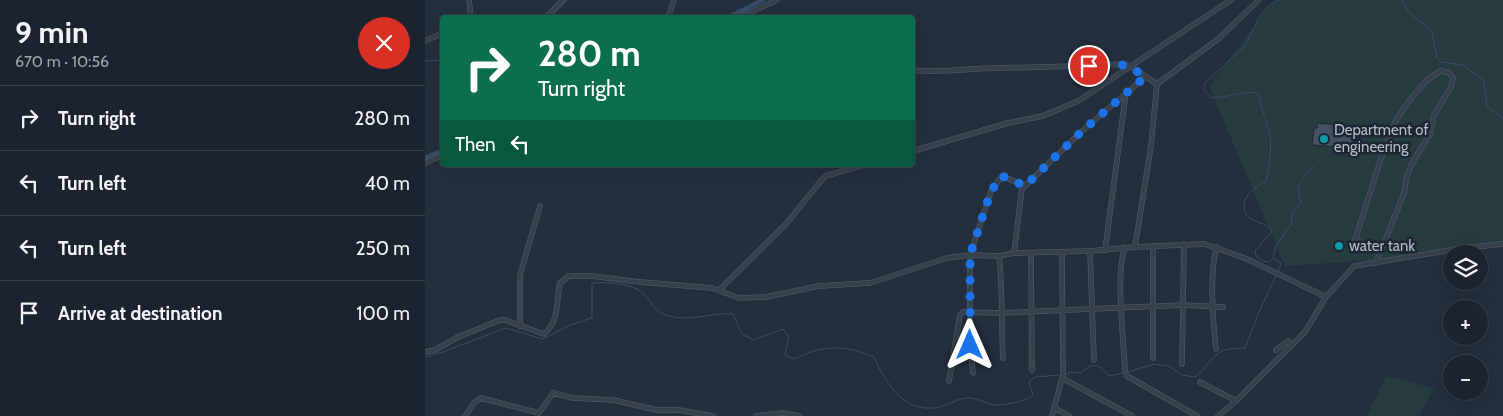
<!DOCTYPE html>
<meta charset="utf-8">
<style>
body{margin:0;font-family:Cabin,sans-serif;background:#242b36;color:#f1f3f6;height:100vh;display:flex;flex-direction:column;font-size:19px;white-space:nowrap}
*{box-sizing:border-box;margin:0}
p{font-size:16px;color:#a0a4aa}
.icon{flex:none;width:28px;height:28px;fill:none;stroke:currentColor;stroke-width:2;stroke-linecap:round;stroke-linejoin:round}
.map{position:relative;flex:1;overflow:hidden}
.sheet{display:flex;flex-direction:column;background:#1b232e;width:425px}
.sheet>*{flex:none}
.hud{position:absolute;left:15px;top:15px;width:475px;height:152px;border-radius:5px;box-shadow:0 5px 20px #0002,0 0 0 1px #39404a;background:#0b6e4f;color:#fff;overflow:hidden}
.tools{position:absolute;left:1018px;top:245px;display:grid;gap:10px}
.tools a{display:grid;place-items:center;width:45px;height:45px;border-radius:50%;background:#1b232e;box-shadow:0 5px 20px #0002,0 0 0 1px #39404a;font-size:25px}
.pin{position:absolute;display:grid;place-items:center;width:42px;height:42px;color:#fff;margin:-21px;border:2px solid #fff;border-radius:50%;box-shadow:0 1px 5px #0007}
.me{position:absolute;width:55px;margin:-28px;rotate:0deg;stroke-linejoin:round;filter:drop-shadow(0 0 4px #0008)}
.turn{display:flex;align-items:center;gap:18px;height:105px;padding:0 15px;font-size:22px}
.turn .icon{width:65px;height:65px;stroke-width:2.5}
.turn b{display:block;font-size:35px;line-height:42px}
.then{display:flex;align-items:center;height:48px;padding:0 15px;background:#0003;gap:10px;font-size:19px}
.round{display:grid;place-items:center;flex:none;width:52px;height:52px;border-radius:26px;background:#242b36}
.headline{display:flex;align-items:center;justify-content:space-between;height:85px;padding:0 15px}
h1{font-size:30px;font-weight:700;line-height:38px}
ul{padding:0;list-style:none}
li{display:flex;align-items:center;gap:15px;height:65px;padding:0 15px;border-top:1px solid #39404a}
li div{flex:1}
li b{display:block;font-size:19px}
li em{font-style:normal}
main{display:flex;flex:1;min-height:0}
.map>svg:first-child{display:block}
.green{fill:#263c3f}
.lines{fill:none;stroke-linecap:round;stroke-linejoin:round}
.stream{stroke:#394c67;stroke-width:1}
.canal{stroke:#394c67;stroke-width:4.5}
.building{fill:#455162;stroke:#1f2835}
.minor-casing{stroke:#565f6c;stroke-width:5.5}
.minor{stroke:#38414e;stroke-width:4.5}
.route{stroke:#1a73e8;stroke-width:9;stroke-dasharray:0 16.2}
.culture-dot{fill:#0f9aa8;stroke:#1d2633;stroke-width:2}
.labels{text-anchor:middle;stroke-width:5;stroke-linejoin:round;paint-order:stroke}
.poi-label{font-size:15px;fill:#b4bcc9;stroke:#1d2633;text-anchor:start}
</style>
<main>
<section class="sheet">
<div class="headline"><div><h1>9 min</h1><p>670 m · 10:56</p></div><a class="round" style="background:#d93025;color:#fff"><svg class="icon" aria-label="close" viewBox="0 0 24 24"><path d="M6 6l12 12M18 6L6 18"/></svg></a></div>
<ul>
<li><svg class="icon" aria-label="right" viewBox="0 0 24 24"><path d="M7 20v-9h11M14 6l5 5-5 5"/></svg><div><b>Turn right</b></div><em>280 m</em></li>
<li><svg class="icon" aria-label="left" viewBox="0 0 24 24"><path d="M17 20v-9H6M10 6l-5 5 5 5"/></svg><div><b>Turn left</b></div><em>40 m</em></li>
<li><svg class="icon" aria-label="left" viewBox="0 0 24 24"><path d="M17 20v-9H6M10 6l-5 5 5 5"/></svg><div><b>Turn left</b></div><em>250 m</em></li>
<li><svg class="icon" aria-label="arrive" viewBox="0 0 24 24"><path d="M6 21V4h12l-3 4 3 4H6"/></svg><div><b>Arrive at destination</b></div><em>100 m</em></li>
</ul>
</section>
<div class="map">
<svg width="1078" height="416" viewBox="0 0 1078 416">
<rect width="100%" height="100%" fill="#242f3e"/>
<g class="green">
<path d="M854,0h224v244l-126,16 -92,6 -76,-180 59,-78z"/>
<path d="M961,376l48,12 -15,28h-52z"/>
</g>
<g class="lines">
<g class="stream">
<path d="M977,0l6,11 24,21 5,26 4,4 22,3 21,16 3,25 16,13"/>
<path d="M125,18l17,-18"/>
<path d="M0,61l18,-1"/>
<path d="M848,257l3,-11 15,-21 1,-11 9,-11c-6,-20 1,-23 13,-37"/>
<path d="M853,273l3,-10 -8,-5 -4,4 -6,-1 -7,-5 -1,-5 17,-20c-7,-11 -28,-8 -28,-24 0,-14 12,-19 22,-26 3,-17 7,-34 3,-51 -3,-12 -9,-24 -11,-37 -8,-3 -35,5 -47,5l-7,-8 1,-7 40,-37 14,-28 8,-11 11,-7"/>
<path d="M0,357l18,-5 63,-24 37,11 27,-14 22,-7v-35c16,-1 41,0 52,11 6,6 12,18 19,20 27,10 44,-2 70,0l9,20 12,6 29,-11 6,8 -4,18 9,4c28,-14 50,-15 80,-2 11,25 28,54 60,51 13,-1 23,-11 37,-10 8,1 18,7 26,7 8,0 31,-4 36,-10l-4,-13 6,-5 25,-2"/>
<path d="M703,372l26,-8 15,2 13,9 13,2c11,-8 16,-22 30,-27 5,-2 14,-1 20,-2l14,-36 17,-36"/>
<path d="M639,375l7,-3 9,1c14,-11 18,-10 29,3l15,-3"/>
</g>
<g class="canal">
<path d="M302,18l36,-18"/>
<path d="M0,158l18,-8"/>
</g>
</g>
<path class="building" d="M892,123l44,4 -2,11h-3l-1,9 3,1v8l-20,-1 1,-8 -27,-2 2,-17h3z"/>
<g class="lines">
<g class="minor-casing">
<g id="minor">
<path d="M44,0l2,18"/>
<path d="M120,18l18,-18"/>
<path d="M243,18l6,-18"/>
<path d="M313,18l39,-18"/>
<path d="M0,41l18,-8"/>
<path d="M488,70c20,3 40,0 61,-1 49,-2 99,-2 149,-5l7,2 27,18 61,-45 41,-39"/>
<path d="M488,151l95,-28 35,-7 35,-15 153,-101"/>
<path d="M0,163l18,-8"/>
<path d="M700,247c-10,28 -1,92 0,124l2,5 70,40"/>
<path d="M710,247l16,-101 6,-62"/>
<path d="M680,250l21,-158"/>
<path d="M665,251l4,109"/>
<path d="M589,253l8,-64 59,-57 64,-55"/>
<path d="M606,253l1,117"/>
<path d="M574,256c4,34 2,68 4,102"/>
<path d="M951,263l28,-70 3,-18 7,-15 16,-26 4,-19 17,-28 2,-9 -5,-6 -8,-1 -14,10 -17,20 -14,21 -9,21 -31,97 26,11"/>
<path d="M294,290l66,-65 40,-49 38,-11"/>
<path d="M95,326v-51l20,-69"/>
<path d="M791,349c-3,-25 -7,-79 1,-102"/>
<path d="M851,350l12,-9 4,4"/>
<path d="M0,352l10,-2 23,-13 42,-17h5l39,14c16,-13 12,-33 16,-51l9,-7h23l48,6 72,6 27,10 27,-1 53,-11 51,-3 77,-25 23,-3 29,1 15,-3 76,-2 45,-4 70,-3 42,15 79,38"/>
<path d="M728,358v-112"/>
<path d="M757,364l2,-120"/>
<path d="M548,373l-3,-28v-90l21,-64 11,-15 24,10"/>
<path d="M637,378l70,38"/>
<path d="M524,381l11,-66 3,-3 38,1 182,-8 40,2"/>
<path d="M775,382l36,19"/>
<path d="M629,408l15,8"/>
<path d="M40,416l9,-13 7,-5 58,15 14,-20 20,5 40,2 44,10h22l34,6"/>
<path d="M331,416l27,-3 16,3"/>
<path d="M627,416l11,-42 -1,-121"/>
<path d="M793,416l18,-15 69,-69 21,-35 28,-31 109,-18 40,-4"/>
</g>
</g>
<use href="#minor" class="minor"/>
</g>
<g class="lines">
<path class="route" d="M545,345v-90l21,-64 11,-15 23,10 56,-54 64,-55c-23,-17 -29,-13 -56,-11"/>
</g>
<g class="culture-dot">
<circle cx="899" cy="139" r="5"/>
<circle cx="914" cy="246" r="5"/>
</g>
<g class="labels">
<g class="poi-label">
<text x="909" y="135">Department of<tspan x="909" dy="17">engineering</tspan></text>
<text x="924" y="251">water tank</text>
</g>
</g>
</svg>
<div class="tools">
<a><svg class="icon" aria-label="layers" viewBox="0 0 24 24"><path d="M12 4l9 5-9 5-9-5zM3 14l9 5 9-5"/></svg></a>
<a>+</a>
<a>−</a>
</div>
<div class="pin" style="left:664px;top:66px;background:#d93025"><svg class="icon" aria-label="arrive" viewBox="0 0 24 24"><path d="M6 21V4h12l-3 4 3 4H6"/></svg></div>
<svg class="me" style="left:545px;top:345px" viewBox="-20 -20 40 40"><path d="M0-17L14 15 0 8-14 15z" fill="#1a73e8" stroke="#fff" stroke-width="4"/></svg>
<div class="hud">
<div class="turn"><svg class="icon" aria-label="right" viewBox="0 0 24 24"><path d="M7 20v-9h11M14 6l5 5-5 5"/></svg><div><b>280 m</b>Turn right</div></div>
<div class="then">Then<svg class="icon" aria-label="left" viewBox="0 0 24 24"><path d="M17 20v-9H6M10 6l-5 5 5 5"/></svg></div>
</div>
</div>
</main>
